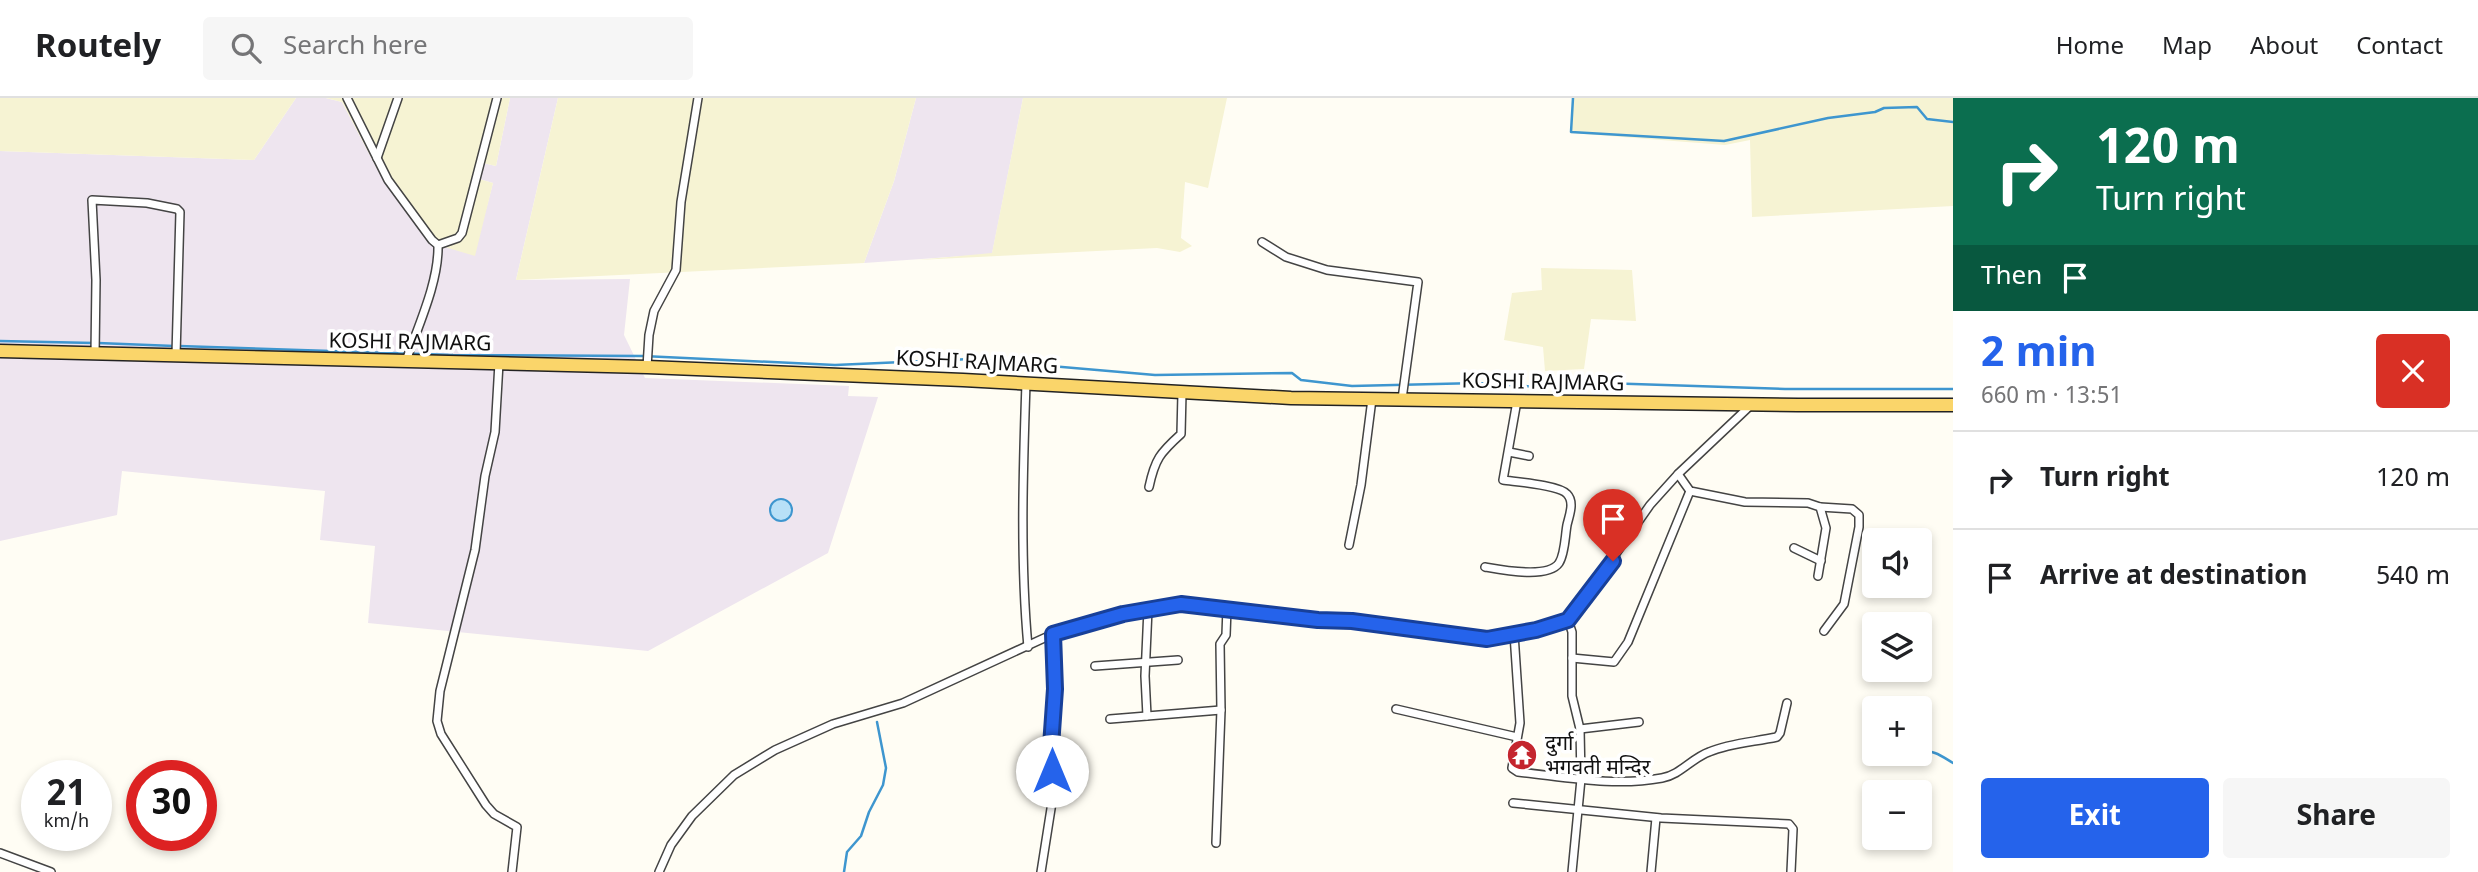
<!DOCTYPE html>
<meta charset="utf-8">
<style>
body{margin:0;font-family:Georgia,"Noto Sans Devanagari",serif;background:#f6f6f6;color:#202124;height:100vh;display:flex;flex-direction:column;font-size:26px;white-space:nowrap}
*{box-sizing:border-box;margin:0}
p{font-size:23px;color:#757577}
.icon{flex:none;width:38px;height:38px;fill:none;stroke:currentColor;stroke-width:2;stroke-linecap:round;stroke-linejoin:round}
.map{position:relative;flex:1;overflow:hidden}
.details{display:flex;flex-direction:column;background:#fff;width:525px}
.details>*{flex:none}
.guide{background:#0b6e4f;color:#fff;overflow:hidden}
.buttons{position:absolute;left:1862px;top:430px;display:grid;gap:14px}
.buttons a{display:grid;place-items:center;width:70px;height:70px;border-radius:7px;background:#fff;box-shadow:0 4px 10px #0003;font-size:35px}
.speed{position:absolute;left:21px;top:662px;display:flex;gap:14px;font-size:35px;font-weight:700;text-align:center}
.speed>*{display:grid;place-content:center;width:91px;height:91px;border-radius:50%;background:#fff;box-shadow:0 4px 10px #0003;line-height:1}
.speed small{font-size:18px;font-weight:400}
.speed .limit{border:10px solid #d22;background:#fff;color:#111}
.pin{position:absolute;display:grid;place-items:center;width:60px;height:60px;color:#fff;margin:-72px -30px;border-radius:50% 50% 50% 0;rotate:-45deg;box-shadow:0 0 7px #0007}
.pin .icon{rotate:45deg}
.me{position:absolute;width:77px;margin:-38px;rotate:0deg;stroke-linejoin:round;filter:drop-shadow(0 0 5px #0008)}
.turn{display:flex;align-items:center;gap:24px;height:147px;padding:0 28px;font-size:32px}
.turn .icon{width:91px;height:91px;stroke-width:2.5}
.turn b{display:block;font-size:49px;line-height:60px}
.then{display:flex;align-items:center;height:66px;padding:0 28px;background:#0003;gap:14px;font-size:26px}
.round{display:grid;place-items:center;flex:none;width:74px;height:74px;border-radius:7px;background:#f6f6f6}
.overview{display:flex;align-items:center;justify-content:space-between;height:119px;padding:0 28px}
h1{font-size:42px;font-weight:700;line-height:52px;color:#2563eb}
.action{display:flex;gap:14px;margin-top:auto;padding:14px 28px}
.action a{flex:1;height:80px;border-radius:7px;background:#2563eb;color:#fff;font-size:28px;font-weight:700;line-height:80px;text-align:center}
.action a+a{background:#f6f6f6;color:#202124}
ul{padding:0;list-style:none}
li{display:flex;align-items:center;gap:21px;height:98px;padding:0 28px;border-top:2px solid #e0e0e0}
li div{flex:1}
li b{display:block;font-size:26px}
li em{font-style:normal}
header{display:flex;align-items:center;gap:42px;box-sizing:border-box;height:98px;padding:0 35px;background:#fff;border-bottom:2px solid #e0e0e0}
header strong{font-size:33px}
nav{display:flex;gap:38px;margin-inline-start:auto;font-size:24px}
.search{width:490px;height:63px;background:#f6f6f6;display:flex;align-items:center;gap:18px;box-sizing:border-box;padding:0 24px;border-radius:7px;color:#757577;font-size:26px}
main{display:flex;flex:1;min-height:0}
.map>svg:first-child{display:block}
.industrial{fill:#eee5ef}
.farmland{fill:#f6f3d3}
.water{fill:#b8e0f7;stroke:#3e96cf;stroke-width:2}
.lines{fill:none;stroke-linecap:round;stroke-linejoin:round}
.stream{stroke:#3e96cf;stroke-width:2.5}
.street-casing{stroke:#444;stroke-width:10}
.primary-casing{stroke:#222;stroke-width:15}
.street{stroke:#fff;stroke-width:7}
.primary{stroke:#fad56a;stroke-width:12}
.route-casing{stroke:#184099;stroke-width:18}
.route{stroke:#2563eb;stroke-width:12}
.labels{text-anchor:middle;stroke-width:7;stroke-linejoin:round;paint-order:stroke}
.street-label{font-size:21px;fill:#111;stroke:#fff}
.poi-label{font-size:21px;fill:#111;stroke:#fff;text-anchor:start}
</style>
<header>
<strong>Routely</strong>
<div class="search"><svg class="icon" aria-label="search" viewBox="0 0 24 24"><circle cx="10" cy="10" r="6"/><path d="M15 15l6 6"/></svg>Search here</div>
<nav><a>Home</a><a>Map</a><a>About</a><a>Contact</a></nav>
</header>
<main>
<div class="map">
<svg width="1953" height="774" viewBox="0 0 1953 774">
<rect width="100%" height="100%" fill="#fffdf4"/>
<g class="industrial">
<path d="M296,0h30l16,4 42,80 90,73 19,-72 -14,-4 4,-16 13,3 14,-68h48l-42,182 114,-1 -6,56 21,43 204,8 -1,10 30,1 -50,156 -180,98 -280,-28 7,-77 -55,-6 5,-49 -203,-20 -5,44 -117,26v-390l254,9z"/>
<path d="M916,0h107l-31,156 -128,9 30,-82z"/>
</g>
<g class="farmland">
<path d="M0,0h296l-42,62 -254,-9z"/>
<path d="M326,0h184l-14,68 -13,-3 -4,16 14,4 -18,73 -37,-11 -54,-63 -42,-80z"/>
<path d="M558,0h358l-22,83 -30,82 -348,17z"/>
<path d="M1023,0h204l-19,90 -23,-6 -4,56 11,8 -12,6 -23,-4 -240,12 75,-7z"/>
<path d="M1573,0h380v108l-201,11 -2,-77 -25,5 -154,-12z"/>
<path d="M1541,170l91,2 4,51 -45,-2 -7,50 -39,2 -2,-24 -39,-7 8,-47 30,-3z"/>
</g>
<circle class="water" cx="781" cy="412" r="11"/>
<g class="lines">
<g class="stream">
<path d="M1573,0l-2,34 153,9 104,-23 47,-6 9,-4 33,-1 10,12 26,3"/>
<path d="M0,243l94,2"/>
<path d="M98,245l76,3"/>
<path d="M179,248l274,9 190,1 192,9 136,-6 184,16 137,-2 9,7 51,6 126,-3 61,4 33,-5 213,7h168"/>
<path d="M1871,628l3,2"/>
<path d="M1920,655c12,-5 23,4 33,10"/>
<path d="M1913,656h2"/>
<path d="M844,774l3,-20 14,-16 8,-24 14,-27 3,-17 -9,-46"/>
</g>
<g class="street-casing">
<g id="street">
<path d="M347,0l41,82 44,60 6,5c1,37 -20,81 -32,116"/>
<path d="M377,60l21,-60"/>
<path d="M1262,144l24,15 41,13 91,12 -16,117"/>
<path d="M438,147l20,-7 4,-5 35,-135"/>
<path d="M95,256l1,-74 -4,-80 55,3 30,6 3,3 -4,143"/>
<path d="M499,265l-4,69 -10,44 -10,74 -35,141 -3,30 4,13 45,71 8,9 23,13 -5,45"/>
<path d="M647,269l2,-32 5,-24 22,-41 5,-68 17,-104"/>
<path d="M1026,285c-3,88 -6,176 2,264"/>
<path d="M1509,354l20,4"/>
<path d="M1678,376l12,17 55,11 63,1 12,4 6,21 -8,48"/>
<path d="M1149,389c6,-28 11,-34 32,-53l1,-41"/>
<path d="M1820,409l32,2 7,6v12l-15,77 -20,27"/>
<path d="M1349,447l12,-60 11,-86"/>
<path d="M1794,450l27,13"/>
<path d="M1485,469c17,3 63,12 74,-4 6,-9 6,-27 8,-38 2,-9 8,-23 0,-31 -8,-9 -50,-12 -64,-14l14,-79"/>
<path d="M1568,522l4,12v64l8,33 1,50 -9,93"/>
<path d="M1514,536l6,89 -8,45 6,4c48,5 96,15 144,6 18,-3 30,-20 47,-26 21,-9 45,-10 68,-15l3,-4 7,-30"/>
<path d="M1572,560l42,4 14,-20 62,-151"/>
<path d="M1095,568l83,-6"/>
<path d="M1396,611l121,28"/>
<path d="M1147,618l-2,-40 3,-67"/>
<path d="M1110,621l111,-9"/>
<path d="M1580,631l59,-7"/>
<path d="M1513,705l148,15 128,6 4,5 -2,43"/>
<path d="M1216,745l5,-133 -1,-66 6,-9 1,-27"/>
<path d="M0,755l51,19"/>
<path d="M659,774l12,-27 21,-29 42,-41 41,-25 58,-26 70,-21 150,-69 70,-20 58,-10 137,16 34,1 135,18 75,-16 11,-8 77,-110 28,-31 74,-70"/>
<path d="M1041,774l12,-76 -2,-50 4,-57 -2,-55"/>
<path d="M1651,774l5,-54"/>
</g>
</g>
<g class="primary-casing">
<path id="primary" d="M0,253l647,16 316,13 328,18 507,7h155"/>
</g>
<use href="#street" class="street"/>
<use href="#primary" class="primary"/>
</g>
<g class="lines">
<g class="route-casing">
<path id="route" d="M1052,673l-1,-25 4,-57 -2,-55 70,-20 58,-10 137,16 34,1 135,18 49,-9 32,-10 45,-59"/>
</g>
<use href="#route" class="route"/>
</g>
<defs>
<g id="temple-disc" transform="scale(1.575)"><circle r="9.5" fill="#c4252e" stroke="#fff"/><path d="M0-6L5-2H3V0L6.5 2.5H4V6H1.5V3h-3V6H-4V2.5H-6.5L-3 0V-2H-5Z" fill="#fff"/></g>
</defs>
<g fill-rule="evenodd">
<use href="#temple-disc" x="1522" y="657"/>
</g>
<g class="labels">
<g class="street-label">
<text transform="translate(410 244) rotate(1)" y="7">KOSHI RAJMARG</text>
<text transform="translate(977 264) rotate(3)" y="7">KOSHI RAJMARG</text>
<text transform="translate(1543 284) rotate(1)" y="7">KOSHI RAJMARG</text>
</g>
<g class="poi-label">
<text x="1545" y="652">दुर्गा<tspan x="1545" dy="24">भगवती मन्दिर</tspan></text>
</g>
</g>
</svg>
<div class="buttons">
<a><svg class="icon" aria-label="sound" viewBox="0 0 24 24"><path d="M4 9h4l5-4v14l-5-4H4zM17 9q2 3 0 6"/></svg></a>
<a><svg class="icon" aria-label="layers" viewBox="0 0 24 24"><path d="M12 4l9 5-9 5-9-5zM3 14l9 5 9-5"/></svg></a>
<a>+</a>
<a>−</a>
</div>
<div class="speed"><div>21<small>km/h</small></div><div class="limit">30</div></div>
<div class="pin" style="left:1613px;top:463px;background:#d93025"><svg class="icon" aria-label="arrive" viewBox="0 0 24 24"><path d="M6 21V4h12l-3 4 3 4H6"/></svg></div>
<svg class="me" style="left:1052px;top:673px" viewBox="-20 -20 40 40"><circle r="19" fill="#fff"/><path d="M0-13L10 11 0 6-10 11z" fill="#2563eb"/></svg>
</div>
<section class="details">
<div class="guide">
<div class="turn"><svg class="icon" aria-label="right" viewBox="0 0 24 24"><path d="M7 20v-9h11M14 6l5 5-5 5"/></svg><div><b>120 m</b>Turn right</div></div>
<div class="then">Then<svg class="icon" aria-label="arrive" viewBox="0 0 24 24"><path d="M6 21V4h12l-3 4 3 4H6"/></svg></div>
</div>
<div class="overview"><div><h1>2 min</h1><p>660 m · 13:51</p></div><a class="round" style="background:#d93025;color:#fff"><svg class="icon" aria-label="close" viewBox="0 0 24 24"><path d="M6 6l12 12M18 6L6 18"/></svg></a></div>
<ul>
<li><svg class="icon" aria-label="right" viewBox="0 0 24 24"><path d="M7 20v-9h11M14 6l5 5-5 5"/></svg><div><b>Turn right</b></div><em>120 m</em></li>
<li><svg class="icon" aria-label="arrive" viewBox="0 0 24 24"><path d="M6 21V4h12l-3 4 3 4H6"/></svg><div><b>Arrive at destination</b></div><em>540 m</em></li>
</ul>
<div class="action"><a>Exit</a><a>Share</a></div>
</section>
</main>
